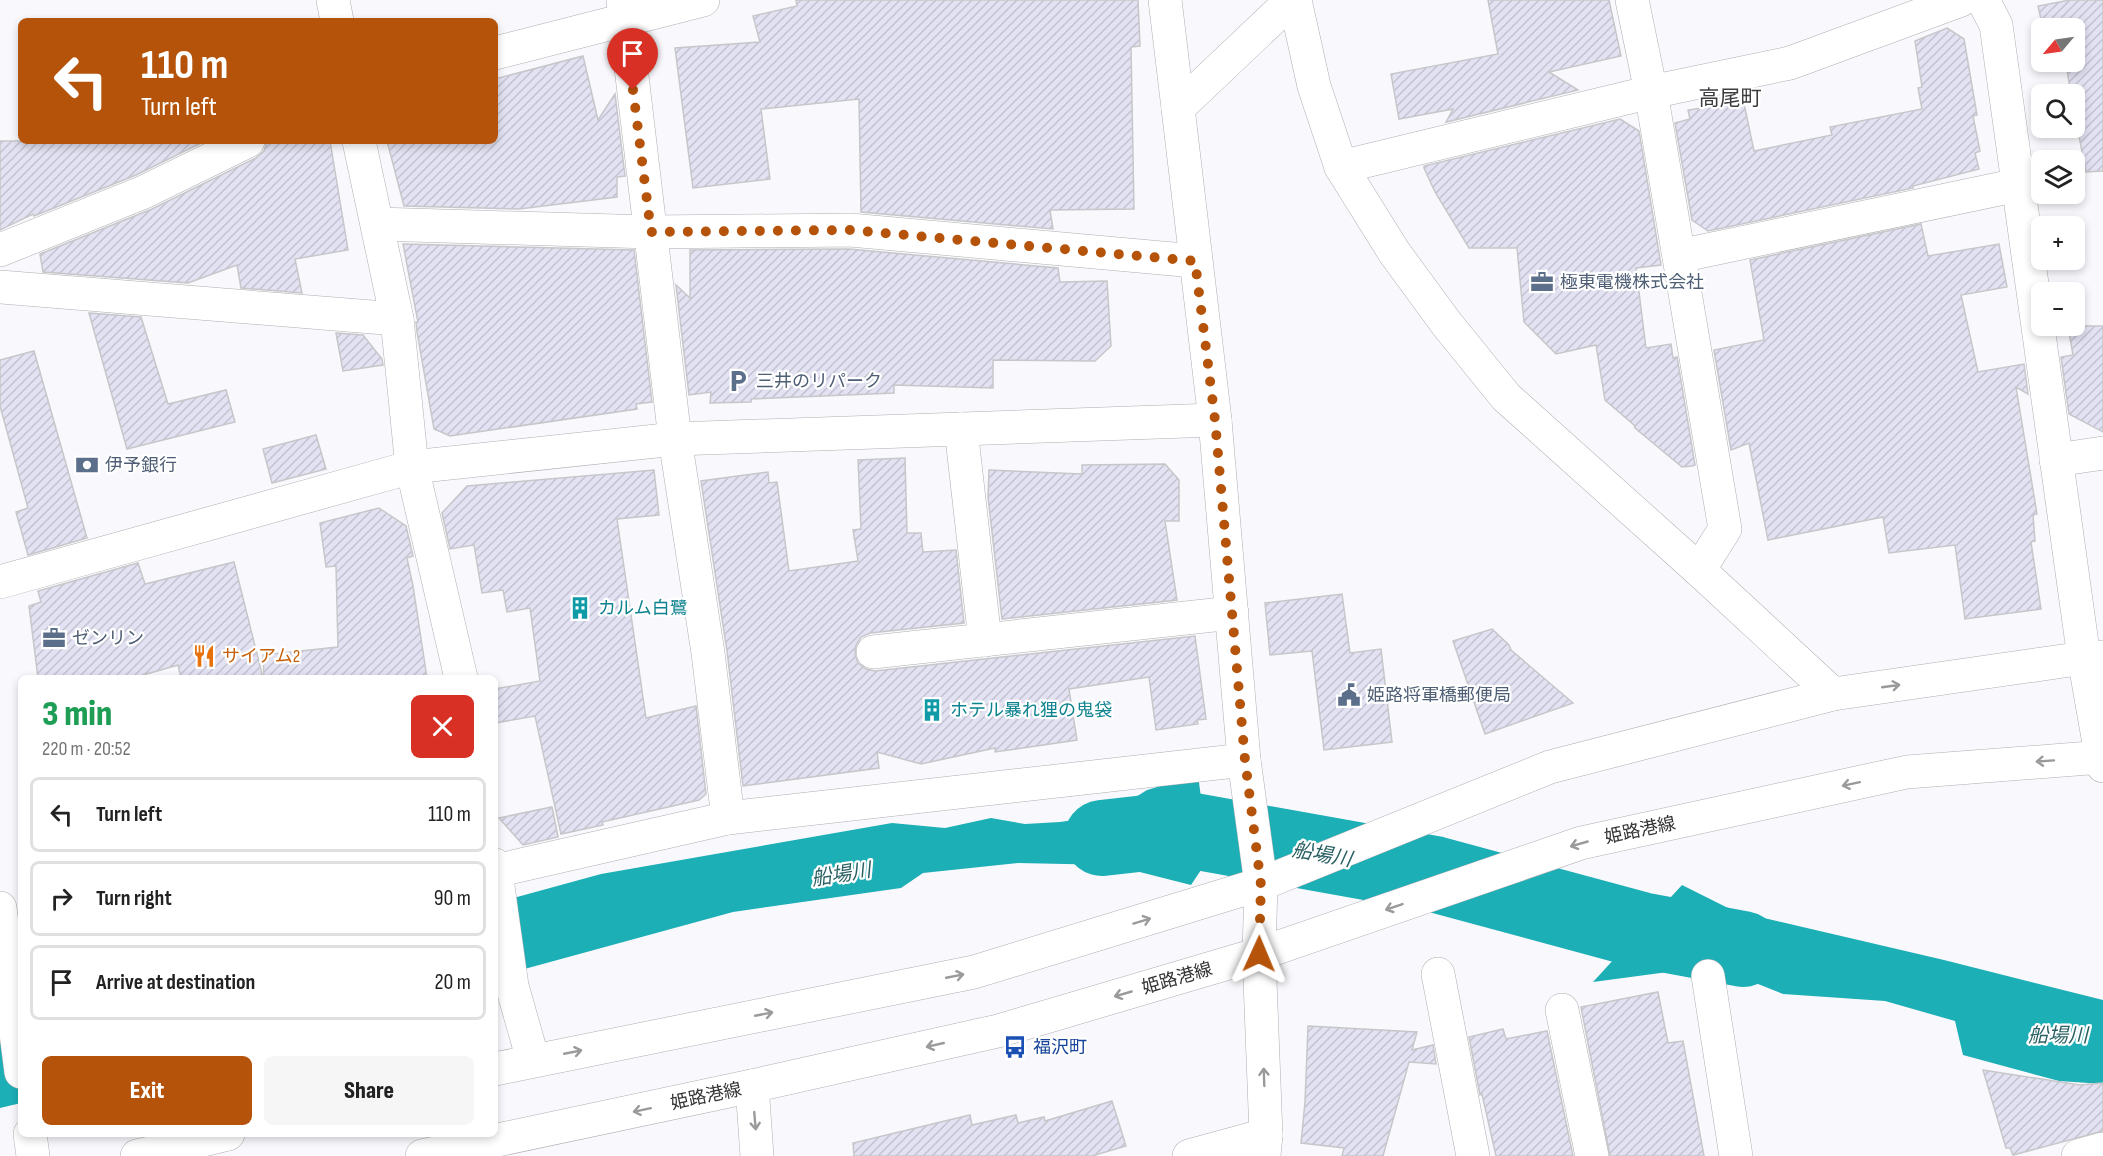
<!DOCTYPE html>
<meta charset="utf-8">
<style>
body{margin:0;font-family:"Sofia Sans Condensed","Noto Sans JP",sans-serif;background:#f6f6f6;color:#222;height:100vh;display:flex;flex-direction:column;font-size:22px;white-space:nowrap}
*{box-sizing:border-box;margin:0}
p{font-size:20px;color:#767676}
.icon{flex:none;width:33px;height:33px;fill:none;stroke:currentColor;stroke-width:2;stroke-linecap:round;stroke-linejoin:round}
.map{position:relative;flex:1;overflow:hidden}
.drawer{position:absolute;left:18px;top:675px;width:480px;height:462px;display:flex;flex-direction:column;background:#fff;border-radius:9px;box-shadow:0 3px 9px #0003}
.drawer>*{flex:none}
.guide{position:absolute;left:18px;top:18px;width:480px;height:126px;border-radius:9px;box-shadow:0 3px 9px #0003;background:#b45309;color:#fff;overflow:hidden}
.needle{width:39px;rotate:241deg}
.controls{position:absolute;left:2031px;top:18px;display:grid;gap:12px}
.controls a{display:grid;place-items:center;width:54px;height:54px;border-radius:9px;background:#fff;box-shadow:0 3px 9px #0003;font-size:30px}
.pin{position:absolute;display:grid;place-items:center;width:51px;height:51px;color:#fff;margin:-62px -26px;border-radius:50% 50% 50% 0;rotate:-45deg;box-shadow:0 0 6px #0007}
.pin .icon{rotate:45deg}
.me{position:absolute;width:66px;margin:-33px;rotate:1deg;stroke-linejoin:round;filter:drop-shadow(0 0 4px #0008)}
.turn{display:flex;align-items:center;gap:21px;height:126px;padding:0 24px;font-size:27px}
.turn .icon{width:78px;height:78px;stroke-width:2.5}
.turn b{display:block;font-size:42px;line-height:51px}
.round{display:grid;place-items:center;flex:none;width:63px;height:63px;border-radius:9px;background:#f6f6f6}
.summary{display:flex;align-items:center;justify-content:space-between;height:102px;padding:0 24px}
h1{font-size:36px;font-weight:800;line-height:45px;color:#1e9e55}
.cta{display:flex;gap:12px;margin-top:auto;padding:12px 24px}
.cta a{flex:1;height:69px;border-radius:9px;background:#b45309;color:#fff;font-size:24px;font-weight:800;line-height:69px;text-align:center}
.cta a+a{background:#f6f6f6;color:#222}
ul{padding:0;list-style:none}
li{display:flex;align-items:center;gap:18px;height:75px;margin:0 12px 9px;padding:0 12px;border:3px solid #e0e0e0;border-radius:9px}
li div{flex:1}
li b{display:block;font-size:22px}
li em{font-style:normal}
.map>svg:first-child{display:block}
.water{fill:#1dafb6}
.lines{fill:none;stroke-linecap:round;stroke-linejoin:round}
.river{stroke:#1dafb6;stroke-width:76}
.building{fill:url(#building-hatch);stroke:#c7c7ca;stroke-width:1.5}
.minor-casing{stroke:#afafb3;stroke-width:34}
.tertiary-casing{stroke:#afafb3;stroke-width:34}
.primary-casing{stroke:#afafb3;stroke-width:34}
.minor{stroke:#fff;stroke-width:33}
.tertiary{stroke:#fff;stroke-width:33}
.primary{stroke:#fff;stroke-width:33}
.oneway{stroke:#9a9a9a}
.route{stroke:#b45309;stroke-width:10;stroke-dasharray:0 18}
.labels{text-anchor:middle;stroke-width:4.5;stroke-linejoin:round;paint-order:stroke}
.service-label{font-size:18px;fill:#4e5e75;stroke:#fff;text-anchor:start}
.culture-label{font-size:18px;fill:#0d838f;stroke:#fff;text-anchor:start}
.food-label{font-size:18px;fill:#c56008;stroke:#fff;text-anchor:start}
.street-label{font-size:18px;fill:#343436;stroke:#fff}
.transit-label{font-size:18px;fill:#164399;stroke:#fff;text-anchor:start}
.water-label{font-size:20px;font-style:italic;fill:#2a6063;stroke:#fff}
.quarter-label{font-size:21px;fill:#3c3c3f;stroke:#fff}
</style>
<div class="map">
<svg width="2103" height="1156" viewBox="0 0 2103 1156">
<defs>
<pattern id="building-hatch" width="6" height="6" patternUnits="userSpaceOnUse" patternTransform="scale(1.5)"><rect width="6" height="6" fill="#e2e2f3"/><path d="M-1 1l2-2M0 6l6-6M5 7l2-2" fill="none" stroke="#c2c2d1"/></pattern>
</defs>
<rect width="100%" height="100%" fill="#f9f9fd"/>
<g class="water">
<path d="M1198,775l11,83 -18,27 -79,-20 -94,-2 -95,10 -22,15 -168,24 -238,65v-74l106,-29 291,-51 53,5 46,-10 34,6 35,-2 47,-7 40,-25z"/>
<path d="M1682,885l52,26 210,49 159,40v84l-44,-3 -96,-26 -8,-34 -70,-20 -102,-7 -70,-28 -120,16z"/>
<path d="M21,1035v68l-21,5v-68z"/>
</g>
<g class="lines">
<path class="river" d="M1102,838l80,-9 252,45 207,56 102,19"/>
</g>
<g class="building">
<path d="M796,0h342l2,46 -9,1 3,162 -84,1 3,19 -192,-17 -2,-113 -98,10 9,70 -77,9 -18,-140 85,-6 -7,-26 44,-10z"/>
<path d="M1488,0h121l12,56 -72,16 29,18 -132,32 7,-13 -54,10 -8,-45 107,-20z"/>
<path d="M2070,0h33v171l-17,1 -12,-61v-17h-3l-5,-30 -15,3 -2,-5h25v-34h-31l-5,-22z"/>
<path d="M1947,28l17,11 13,76 -4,1 7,35 -5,2 4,16 -66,17v2l-205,43 -16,-11 -17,-97 15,-4 -2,-9 20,-3 -1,-7 35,-6 12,57 78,-16 -2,-8 92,-18 -4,-21 4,-1 -7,-46z"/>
<path d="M583,56l15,64 17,-26 10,82 -8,1v20l-98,12 -115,-3 -17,-65h108v-62z"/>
<path d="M1620,119l19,12 22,134 -25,3 10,80 25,-4 2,14 4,-1 18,108 -3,1 -10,1 -47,-39 -1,-3 -29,-25 -9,-55 -40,9 -32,-32 -7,-74h-48l-34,-56 -11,-24v-2z"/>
<path d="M0,141h205l-69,34 -102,41 -1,-2 -33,16z"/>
<path d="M267,141h63l18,109 -53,9 7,34 -61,-5 -4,-23 -49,18 -145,-11 -3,-18 112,-45 104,-51 8,-7z"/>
<path d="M1921,224l7,32 71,-12 8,43 -46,8 17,77 46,-8 4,30 -12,-7 21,127 -4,1 2,26 -4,1 10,67 -76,10 -10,-74 -66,8 -6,-36 -115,23 -19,-97 -18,7 -17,-100 50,-10 -14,-80z"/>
<path d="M403,244l231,6 18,152 -16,2 1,5 -187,27 -16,-7 -17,-97 -1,-10h2z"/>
<path d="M849,249l209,19 2,14 47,-1 4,65 -16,15 -102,-1v28l-99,-3v8l-143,6v3l-41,1 1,-11 -22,3 -13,-110 14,13v-48z"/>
<path d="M89,313l52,4 27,87 58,-14 9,32 -108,27z"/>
<path d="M2068,326h35v106l-34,-18 -8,-57 12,-2z"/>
<path d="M336,333l27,2 19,24 1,6 -40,6z"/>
<path d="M34,351l53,187 -59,17 -12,-43 12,-4 -28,-102v-46z"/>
<path d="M316,435l10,34 -54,14 -9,-34z"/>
<path d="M905,458l2,75h14l2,19 33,-2 8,73 -94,10 -9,4 -5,8 -1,10 3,8 8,6 9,2 320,-35 11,83 -9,1 1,4 -42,6 -7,-53 -80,12 8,51 -82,12v-4l-74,16 -44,-12 2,16 -136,18 -16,-135 -26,-170 67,-9 1,11 8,-1 12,89 69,-10 -5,-31 8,-1 -3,-69z"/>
<path d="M1165,464l14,16v41h-14l12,79 -175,19 -14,-122 1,-27 93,4v-9z"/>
<path d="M654,470l5,45 -42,4 29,199 50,-12 10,88 -7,6 -97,22 1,3 -42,9 -26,-118 -40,7v-34l45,-8 -10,-73 -23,4 -4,-22 -21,3 -8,-48 -24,4 -8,-36 25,-27z"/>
<path d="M379,508l27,18 7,30 -6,2 6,28 14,92h-163l-1,-23 75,-8 -2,-81 -10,1 -6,-44z"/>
<path d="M234,562l29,116h-82l-3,-13 -45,13h-95l-9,-72 12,-4 -3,-11 100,-28 7,21z"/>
<path d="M1342,594l8,59 31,-4 11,93 -68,8 -12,-99 -42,4 -5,-52z"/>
<path d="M1492,629l17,16 2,5 62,53 -88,31 -32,-93z"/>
<path d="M552,807l6,30 -35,8 -24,-27z"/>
<path d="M1658,992l10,51 15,-2 21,115h-94l-29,-149z"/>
<path d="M1308,1026l109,6 -5,18 21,-5 3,19 -27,-2 -26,94h-41l2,-8 -43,-5 4,-41z"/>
<path d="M1503,1029l3,10 41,-8 26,125h-77l-14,-62 -2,1 -11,-58z"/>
<path d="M1983,1070l97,15 23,-2v48l-90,24 -3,-7h-4z"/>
<path d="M1112,1101l14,45 -34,10h-238l-1,-13 117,-28 2,10 44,-10 2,8 26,-6 1,4z"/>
</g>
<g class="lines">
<g class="minor-casing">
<g id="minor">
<path d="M333,0l4,21"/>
<path d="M623,0l52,439 33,214 20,165"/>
<path d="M1165,0l13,108"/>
<path d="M1632,0l19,92 74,437 -26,41"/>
<path d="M1983,0l13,25 88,633 19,108"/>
<path d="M495,53l208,-53"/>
<path d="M359,141l38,178 15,148 49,211"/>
<path d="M1341,167l310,-75 139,-29 171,-63"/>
<path d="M377,224l274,8 199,-2 345,31"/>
<path d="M0,250l144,-58 104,-51"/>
<path d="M1679,256l339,-71"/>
<path d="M0,287l397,32"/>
<path d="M961,429l24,211"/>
<path d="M2056,460l47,-7"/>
<path d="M0,582l412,-115 263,-28 540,-19"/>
<path d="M873,652l359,-39"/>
<path d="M495,865l17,121 21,74"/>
<path d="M495,871l233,-53 516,-58"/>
<path d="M1259,954l7,181 -2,21"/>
<path d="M1438,974l35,182"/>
<path d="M1708,976l28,180"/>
<path d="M1562,1010l30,146"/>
<path d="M752,1086l5,70"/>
<path d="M1189,1156l77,-21"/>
<path d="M2078,1156l25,-7"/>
</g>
</g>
<g class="tertiary-casing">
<g id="tertiary">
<path d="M1295,0l19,86 27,81 53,85 52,71 60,74 193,173 134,124"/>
<path d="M0,908l21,164"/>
<path d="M1259,954l2,-70 -17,-124 -29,-340 -37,-312 114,-108"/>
<path d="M30,1134l3,22"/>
</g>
</g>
<g class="primary-casing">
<g id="primary">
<path d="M495,1069l479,-97 287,-88 289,-117 283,-73 251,-36 19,-1"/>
<path d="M137,1156l91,-22"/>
<path d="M422,1156l330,-70 246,-55 261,-77 322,-111 326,-71 196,-15"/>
</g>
</g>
<use href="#minor" class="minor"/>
<use href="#tertiary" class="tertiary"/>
<use href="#primary" class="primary"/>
</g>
<defs><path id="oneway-shaft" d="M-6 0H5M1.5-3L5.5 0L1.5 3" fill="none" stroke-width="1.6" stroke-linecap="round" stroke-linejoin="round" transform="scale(1.5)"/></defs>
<g class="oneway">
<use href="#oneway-shaft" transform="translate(1891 686) rotate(-8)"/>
<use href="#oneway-shaft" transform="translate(2045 761) rotate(176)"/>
<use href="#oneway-shaft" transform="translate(1851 784) rotate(168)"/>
<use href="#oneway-shaft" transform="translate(1579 844) rotate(164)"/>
<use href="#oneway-shaft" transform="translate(1394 907) rotate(161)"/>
<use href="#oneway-shaft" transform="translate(1142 921) rotate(-17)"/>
<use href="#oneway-shaft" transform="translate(955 976) rotate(-11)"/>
<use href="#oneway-shaft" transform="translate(1123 994) rotate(164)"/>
<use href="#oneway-shaft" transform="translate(764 1014) rotate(-11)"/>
<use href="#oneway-shaft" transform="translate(935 1045) rotate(167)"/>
<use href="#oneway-shaft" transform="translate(573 1052) rotate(-11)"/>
<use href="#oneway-shaft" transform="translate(1264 1077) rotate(-92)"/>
<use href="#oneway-shaft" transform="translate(642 1110) rotate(168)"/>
<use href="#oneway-shaft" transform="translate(755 1121) rotate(85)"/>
</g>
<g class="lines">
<path class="route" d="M633,90l18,142 199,-2 345,31 20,159 30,340 16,125 -2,69"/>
</g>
<defs>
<g id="office-bare" transform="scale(1.8)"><path d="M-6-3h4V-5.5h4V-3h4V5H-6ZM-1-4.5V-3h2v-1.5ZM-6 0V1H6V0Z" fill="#5c6f8a" stroke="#fff" stroke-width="2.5" paint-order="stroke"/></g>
<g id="parking-bare" transform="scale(1.8)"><path d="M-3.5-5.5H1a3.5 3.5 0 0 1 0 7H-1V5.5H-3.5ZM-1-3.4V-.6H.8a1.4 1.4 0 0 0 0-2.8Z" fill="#5c6f8a" stroke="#fff" stroke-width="2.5" paint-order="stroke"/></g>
<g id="bank-bare" transform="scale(1.8)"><path d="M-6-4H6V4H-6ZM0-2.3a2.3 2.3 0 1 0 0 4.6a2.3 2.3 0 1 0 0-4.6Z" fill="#5c6f8a" stroke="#fff" stroke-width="2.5" paint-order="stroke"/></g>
<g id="building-bare" transform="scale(1.8)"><path d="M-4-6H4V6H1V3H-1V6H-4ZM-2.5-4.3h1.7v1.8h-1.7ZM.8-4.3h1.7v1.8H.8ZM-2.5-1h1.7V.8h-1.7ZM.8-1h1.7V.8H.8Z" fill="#0f9aa8" stroke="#fff" stroke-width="2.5" paint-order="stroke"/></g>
<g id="restaurant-bare" transform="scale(1.8)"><path d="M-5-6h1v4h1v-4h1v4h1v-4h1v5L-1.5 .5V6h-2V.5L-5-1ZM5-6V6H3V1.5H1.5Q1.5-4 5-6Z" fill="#e8710a" stroke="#fff" stroke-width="2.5" paint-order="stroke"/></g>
<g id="civic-bare" transform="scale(1.8)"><path d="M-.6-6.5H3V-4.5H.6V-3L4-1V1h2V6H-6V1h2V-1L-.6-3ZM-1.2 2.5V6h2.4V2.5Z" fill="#5c6f8a" stroke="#fff" stroke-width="2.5" paint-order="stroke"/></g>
<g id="bus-bare" transform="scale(1.8)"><path d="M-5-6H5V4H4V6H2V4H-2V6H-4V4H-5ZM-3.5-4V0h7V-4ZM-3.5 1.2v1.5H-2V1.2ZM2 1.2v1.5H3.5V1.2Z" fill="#1a4fb4" stroke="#fff" stroke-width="2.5" paint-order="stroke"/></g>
</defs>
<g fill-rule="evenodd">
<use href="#office-bare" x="1542" y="282"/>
<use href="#parking-bare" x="738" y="381"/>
<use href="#bank-bare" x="87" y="465"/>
<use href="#building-bare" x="580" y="608"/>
<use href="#office-bare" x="54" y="638"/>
<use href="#restaurant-bare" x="204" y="656"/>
<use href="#civic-bare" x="1349" y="695"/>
<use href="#building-bare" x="932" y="710"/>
<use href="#bus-bare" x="1015" y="1047"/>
</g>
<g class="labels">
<g class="service-label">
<text x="1560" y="288">極東電機株式会社</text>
<text x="756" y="387">三井のリパーク</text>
<text x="105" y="471">伊予銀行</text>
<text x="72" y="644">ゼンリン</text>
<text x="1367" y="701">姫路将軍橋郵便局</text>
</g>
<g class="culture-label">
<text x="598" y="614">カルム白鷺</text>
<text x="950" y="716">ホテル暴れ狸の鬼袋</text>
</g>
<g class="food-label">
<text x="222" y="662">サイアム2</text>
</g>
<g class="street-label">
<text transform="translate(1640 830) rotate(-12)" y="6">姫路港線</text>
<text transform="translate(1177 978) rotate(-16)" y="6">姫路港線</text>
<text transform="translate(706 1096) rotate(-12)" y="6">姫路港線</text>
</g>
<g class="transit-label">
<text x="1033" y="1053">福沢町</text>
</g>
<g class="water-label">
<text transform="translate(1322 854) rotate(10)" y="7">船場川</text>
<text transform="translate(841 874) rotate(-9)" y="7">船場川</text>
<text x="2058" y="1042">船場川</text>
</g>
<g class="quarter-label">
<text x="1730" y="105">高尾町</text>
</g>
</g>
</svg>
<div class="controls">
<a><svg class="needle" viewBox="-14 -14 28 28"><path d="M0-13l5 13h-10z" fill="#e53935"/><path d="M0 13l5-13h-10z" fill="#767676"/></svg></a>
<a><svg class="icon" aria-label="search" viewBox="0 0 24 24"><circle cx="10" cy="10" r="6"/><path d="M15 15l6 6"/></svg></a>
<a><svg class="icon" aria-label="layers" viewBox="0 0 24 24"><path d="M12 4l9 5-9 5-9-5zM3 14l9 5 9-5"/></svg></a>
<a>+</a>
<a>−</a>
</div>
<div class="pin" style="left:633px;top:90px;background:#d93025"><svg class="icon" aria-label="arrive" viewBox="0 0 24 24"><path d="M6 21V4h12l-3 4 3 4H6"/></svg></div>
<svg class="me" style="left:1259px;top:954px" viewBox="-20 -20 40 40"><path d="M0-17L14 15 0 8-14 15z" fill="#b45309" stroke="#fff" stroke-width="4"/></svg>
<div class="guide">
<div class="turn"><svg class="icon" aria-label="left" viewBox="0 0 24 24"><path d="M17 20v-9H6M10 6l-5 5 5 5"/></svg><div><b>110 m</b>Turn left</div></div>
</div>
<section class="drawer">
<div class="summary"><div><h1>3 min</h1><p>220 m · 20:52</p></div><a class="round" style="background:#d93025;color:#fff"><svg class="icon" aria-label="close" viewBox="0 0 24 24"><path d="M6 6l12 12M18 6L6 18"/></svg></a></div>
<ul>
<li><svg class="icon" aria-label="left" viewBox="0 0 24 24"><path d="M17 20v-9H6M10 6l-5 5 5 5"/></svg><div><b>Turn left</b></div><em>110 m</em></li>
<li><svg class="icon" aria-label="right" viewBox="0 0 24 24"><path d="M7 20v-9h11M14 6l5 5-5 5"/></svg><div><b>Turn right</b></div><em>90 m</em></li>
<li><svg class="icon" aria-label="arrive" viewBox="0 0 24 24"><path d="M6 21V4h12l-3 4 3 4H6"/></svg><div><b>Arrive at destination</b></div><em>20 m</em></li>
</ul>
<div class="cta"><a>Exit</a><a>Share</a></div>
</section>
</div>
